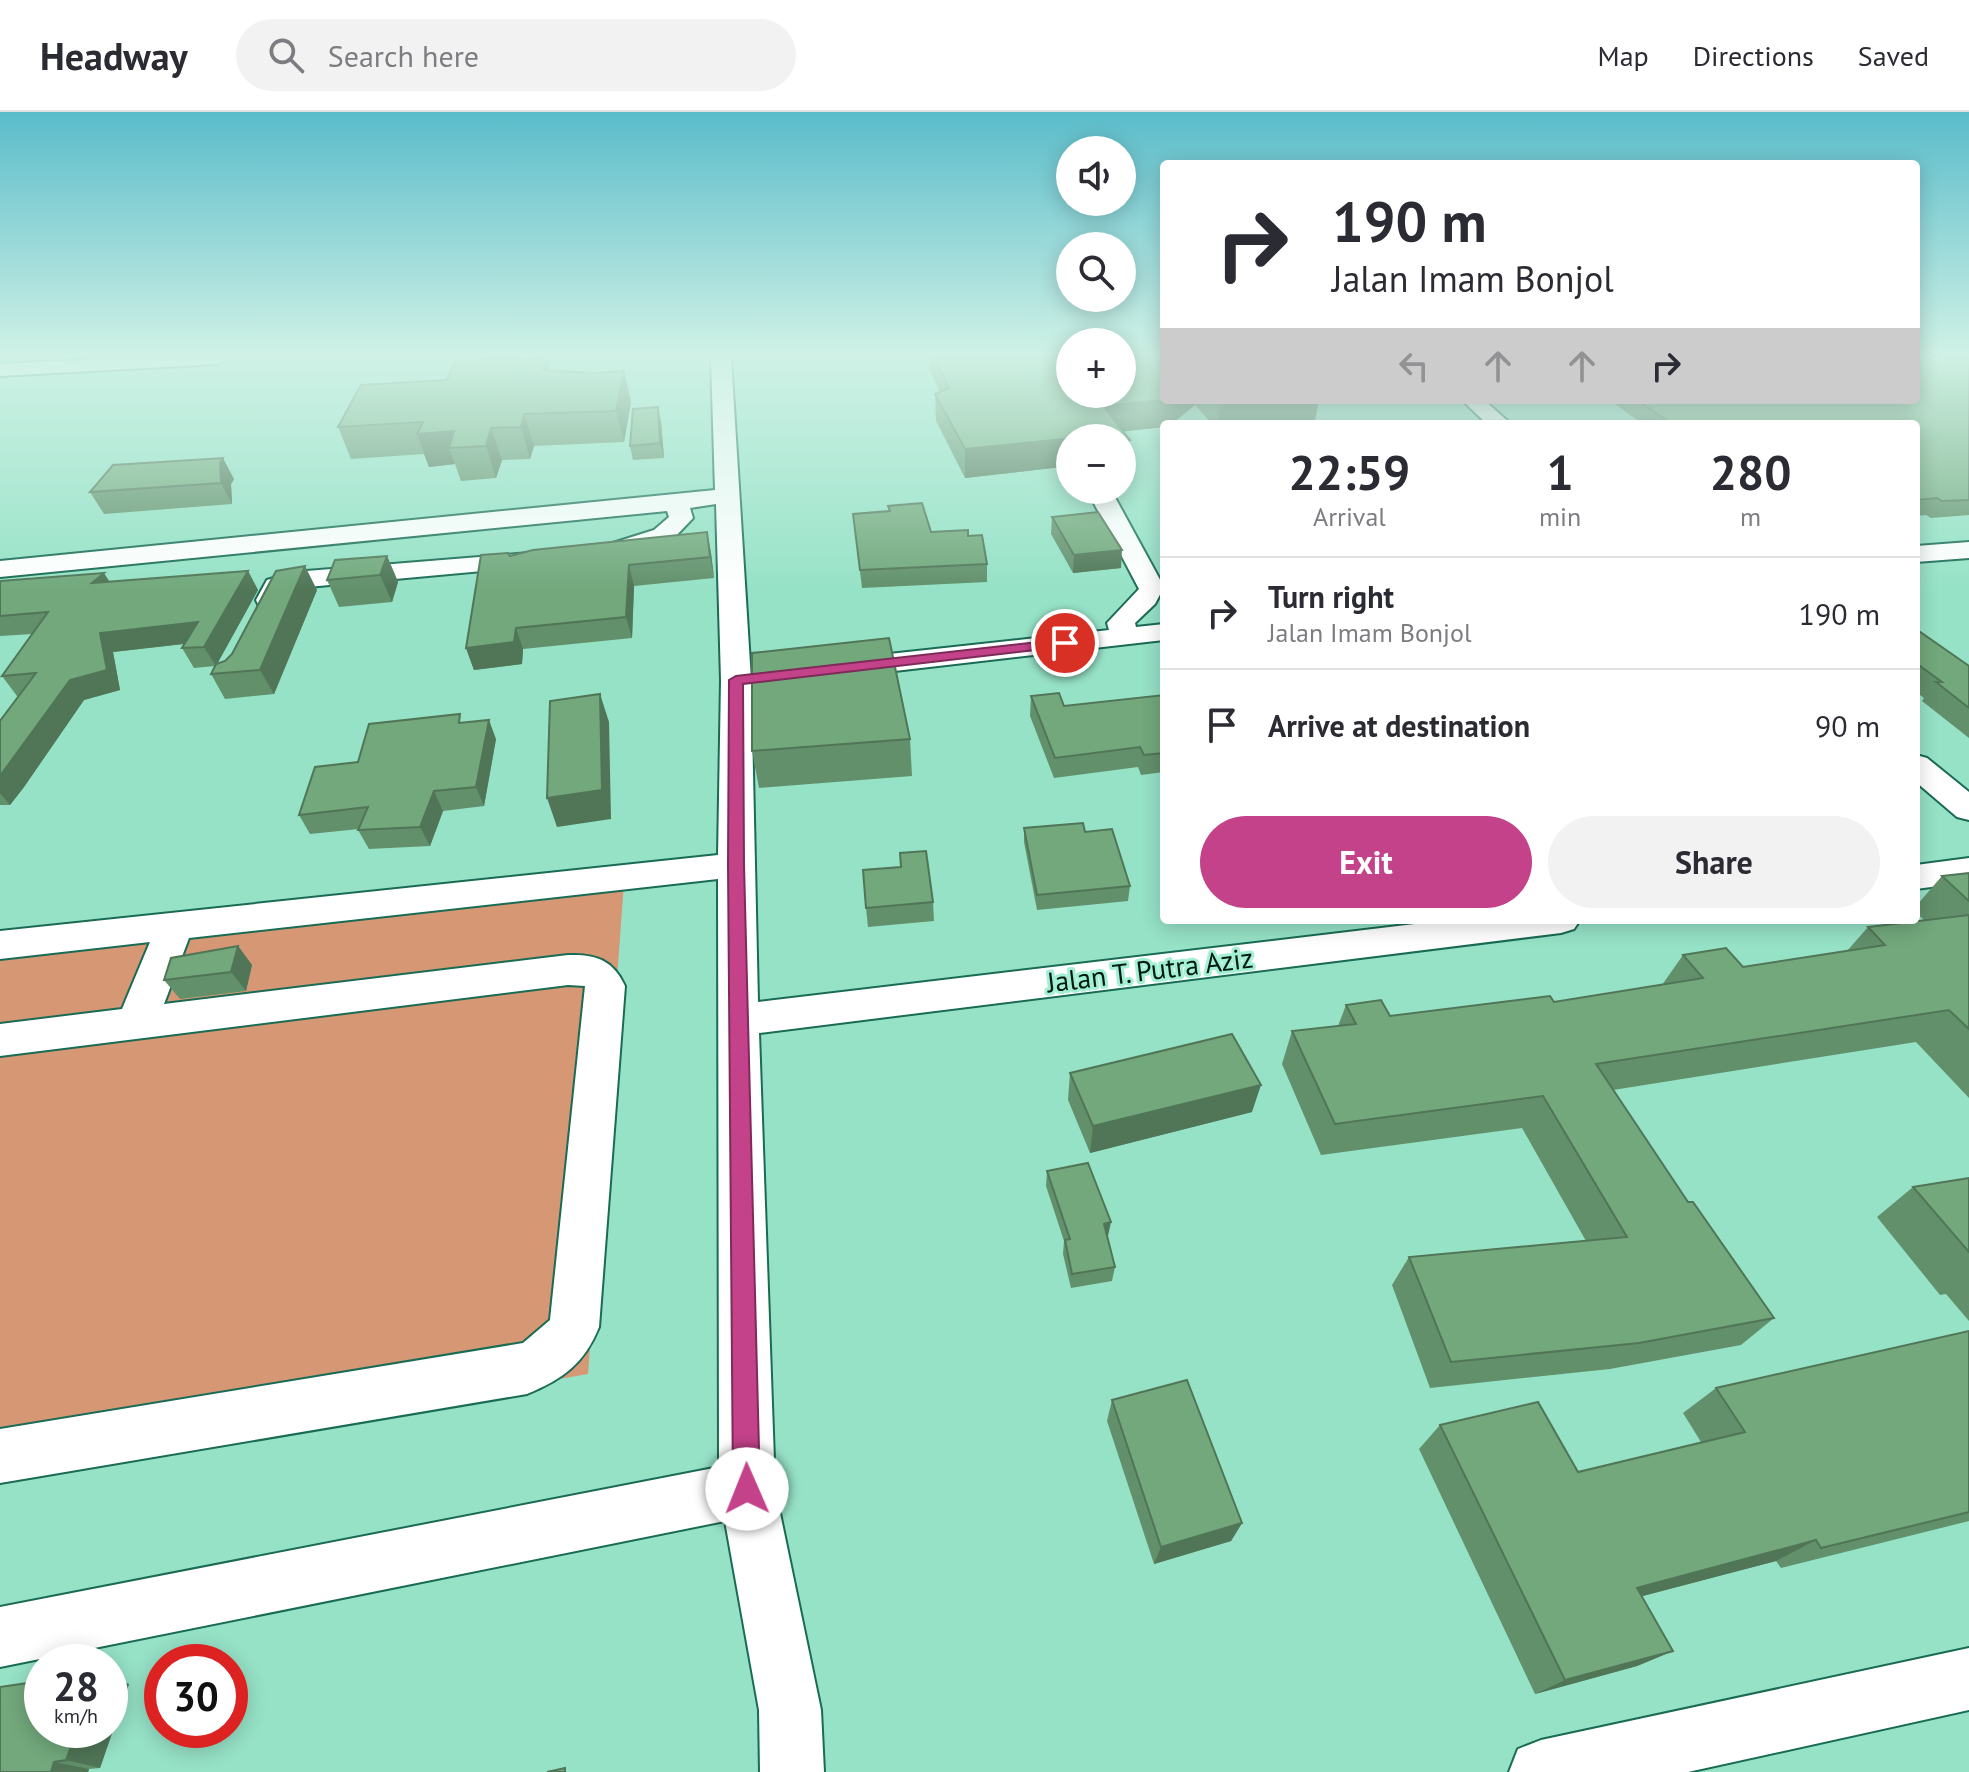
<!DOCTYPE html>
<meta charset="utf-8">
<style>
body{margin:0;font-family:"PT Sans",sans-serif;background:#f2f2f3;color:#2b2b33;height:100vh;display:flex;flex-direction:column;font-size:30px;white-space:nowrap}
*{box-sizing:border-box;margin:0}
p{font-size:26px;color:#7c7c81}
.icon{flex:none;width:44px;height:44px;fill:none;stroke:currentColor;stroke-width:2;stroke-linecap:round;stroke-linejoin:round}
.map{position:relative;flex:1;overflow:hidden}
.panel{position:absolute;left:1160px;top:308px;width:760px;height:504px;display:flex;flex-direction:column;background:#fff;border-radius:8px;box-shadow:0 4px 20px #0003}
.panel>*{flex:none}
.top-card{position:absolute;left:1160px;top:48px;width:760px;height:244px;border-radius:8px;box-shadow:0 4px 20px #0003;background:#fff;color:#2b2b33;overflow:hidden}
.controls{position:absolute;left:1056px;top:24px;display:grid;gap:16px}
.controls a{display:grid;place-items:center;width:80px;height:80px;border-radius:50%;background:#fff;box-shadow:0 4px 20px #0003;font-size:40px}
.speed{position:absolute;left:24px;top:1532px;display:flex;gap:16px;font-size:40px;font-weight:700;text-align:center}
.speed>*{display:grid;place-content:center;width:104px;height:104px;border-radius:50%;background:#fff;box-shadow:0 4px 20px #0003;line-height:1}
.speed small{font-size:20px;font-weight:400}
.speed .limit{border:12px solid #d22;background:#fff;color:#111}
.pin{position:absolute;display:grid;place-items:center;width:68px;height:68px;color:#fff;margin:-34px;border:4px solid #fff;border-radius:50%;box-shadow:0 2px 8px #0007}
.me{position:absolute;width:88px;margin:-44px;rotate:359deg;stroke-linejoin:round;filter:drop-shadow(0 0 6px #0008)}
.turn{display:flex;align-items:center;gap:28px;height:168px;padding:0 40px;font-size:36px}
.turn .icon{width:104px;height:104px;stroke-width:2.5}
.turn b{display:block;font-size:56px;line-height:68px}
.lanes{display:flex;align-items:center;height:76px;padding:0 40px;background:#0003;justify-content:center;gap:40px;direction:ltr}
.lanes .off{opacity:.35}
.eta{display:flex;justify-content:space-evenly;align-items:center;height:136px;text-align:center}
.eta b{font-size:48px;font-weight:700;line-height:56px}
.primary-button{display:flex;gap:16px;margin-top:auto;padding:16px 40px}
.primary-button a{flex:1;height:92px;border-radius:48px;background:#c3428a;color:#fff;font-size:32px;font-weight:700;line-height:92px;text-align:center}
.primary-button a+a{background:#f2f2f3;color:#2b2b33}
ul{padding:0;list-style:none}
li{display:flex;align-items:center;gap:24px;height:112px;padding:0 40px;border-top:2px solid #e1e1e2}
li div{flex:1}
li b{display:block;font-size:30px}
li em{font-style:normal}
header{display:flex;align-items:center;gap:48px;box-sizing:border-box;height:112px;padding:0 40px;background:#fff;border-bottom:2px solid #e1e1e2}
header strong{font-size:38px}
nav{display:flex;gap:44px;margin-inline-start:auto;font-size:28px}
.search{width:560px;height:72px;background:#f2f2f3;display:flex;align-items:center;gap:20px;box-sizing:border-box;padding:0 28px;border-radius:44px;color:#7c7c81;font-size:30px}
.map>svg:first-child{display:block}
.green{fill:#d69774}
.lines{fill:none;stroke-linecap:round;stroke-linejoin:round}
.minor-casing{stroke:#196b54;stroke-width:4}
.minor{fill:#fff;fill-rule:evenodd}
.wall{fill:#62906b}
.shaded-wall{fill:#507657}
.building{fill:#72a87c;stroke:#507657;stroke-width:2}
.route{fill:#c3428a;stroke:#7f2b5a;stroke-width:2}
.labels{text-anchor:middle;stroke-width:6;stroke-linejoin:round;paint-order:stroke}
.street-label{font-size:28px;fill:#001b12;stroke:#a3f0d4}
</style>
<header>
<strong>Headway</strong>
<div class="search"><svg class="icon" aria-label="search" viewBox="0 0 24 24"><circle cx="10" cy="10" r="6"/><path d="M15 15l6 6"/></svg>Search here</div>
<nav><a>Map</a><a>Directions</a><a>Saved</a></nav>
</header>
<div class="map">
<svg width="1969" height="1660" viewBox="0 0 1969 1660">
<rect width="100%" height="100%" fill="#96e2c7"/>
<path class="green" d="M624,771l-36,491 -588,102v-523z"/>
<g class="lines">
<g class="minor-casing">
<g id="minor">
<path d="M119,246h109l-10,6 -218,12v-12z"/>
<path d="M711,246h20l20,322 7,322 690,-82h132l-6,9 -13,4 -802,100 16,456 46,221 3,62h-64l-1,-62 -34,-189 -725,146v-60l719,-140 -1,-588 -529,59 -25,66 404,-49c28,-1 45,5 57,31l-26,341c-15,37 -36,52 -72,67l-527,89v-54l523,-86 27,-23 35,-334 -17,-1 -568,71v-32l122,-15 28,-67 -150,17v-28l718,-76 3,-175 -5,-176 -26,4 3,10 -21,22 -66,21 -9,-3 -4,-5 4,-5 57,-18 15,-13 -2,-6 -667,66v-16l715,-71z"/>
<path d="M1932,246h20l6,6 -10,6 -32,4v-12l17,-2z"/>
<path d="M1462,288h22l27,24h-24z"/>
<path d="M1087,378h24l53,97 -9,17 -20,19 1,4 28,-3v16l-321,37 -10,-3 -5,-6 5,-6 10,-3 266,-29 -2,-7 32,-34z"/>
<path d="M1969,430v16l-53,4v-16z"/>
<path d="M529,441l9,3 4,5 -4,5 -241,22 -10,3 -8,15h-20l-3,-6 11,-20 27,-8z"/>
<path d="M1916,643l11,3 42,34v28l-12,-3 -41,-35z"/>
<path d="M1969,746v24l-53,7v-24z"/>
<path d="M1969,1536v62l-281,62h-179l9,-23 23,-9z"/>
</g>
</g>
<use href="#minor" class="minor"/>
</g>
<g class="wall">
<path d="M495,246h26v2l30,11 42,2 31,-2 7,31 -7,40 -90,4 -4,13 -28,1 -6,18 -35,3 -6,-17 -26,3 -5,-13 -73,5 -13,-32 109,-47z"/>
<path d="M929,246h141l94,42h155l-4,20 -44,4h-59l-17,-19 -31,19v3l-41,4 7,9 -3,28 -5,-30h-52v28l-105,12 -29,-57 -1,-27 5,-2 -11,-24z"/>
<path d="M1969,246v157l-38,3 -5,-3 -10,1v-92h-273l-34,-24h307l9,-38z"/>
<path d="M661,309l3,37 -31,2 -3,-14z"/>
<path d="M234,367l-3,5 1,20 -128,10 -14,-22z"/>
<path d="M888,394l43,26 37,4 19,28v18l-125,6 -9,-74 36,-3z"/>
<path d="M1052,405l69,51 -48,5 -22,-39z"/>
<path d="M707,420l4,21 3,25 -80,8 -2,52 -109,11 -1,15 -48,6 -8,-22 44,-92z"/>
<path d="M387,444l11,26 -6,20 -53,5 -12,-27z"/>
<path d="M248,459l10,19 -41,74 8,-3 92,-71 -43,104 -49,5 -14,-25 4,-8 -21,2 -12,-20 3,-4 -72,8 7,38 -36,10 -60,87 -14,18h-10v-84l19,-25h-2l-15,-20 30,-42 -32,2v-55l109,1z"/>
<path d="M1916,517l53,37v72l-47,-37 2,-3 -8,-6z"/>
<path d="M1164,583v77l-23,3 -3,-8 -84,11 -24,-62 1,-20 33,10z"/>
<path d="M464,611l32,16 -12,67 -41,5 -13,35 -61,3 -11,-19 1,-1 -49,5 -11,-19 59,-53z"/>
<path d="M910,627l2,37 -153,12 -7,-37z"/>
<path d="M1024,716l61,4 45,54 -2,15 -91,9 -13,-68z"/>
<path d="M901,755l32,35 1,19 -66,6 -2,-19z"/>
<path d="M1969,761v225l-53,-56 -303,48 75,112 86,116 -33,27 -131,24 -180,19 -38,-103 17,-28 177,-16 -64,-113 -201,27 -39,-91 10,-33 46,-5 8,-21 44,11 164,-14 108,-17 21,-30 60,12 104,-16 21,-24 56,-7 -8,-7v-7l26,-30z"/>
<path d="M238,834l14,19 -6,26 -66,8 -16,-19z"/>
<path d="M1070,961l182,39 -162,41 -22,-53z"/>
<path d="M1047,1059l61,65h-1l8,31 -3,14 -41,7 -8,-34 1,-13 -18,-55z"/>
<path d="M1969,1066v143l-23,-27 -6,1 -63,-78 36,-30z"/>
<path d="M1969,1219v190l-188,47 -5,-7 -134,35 31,55 -36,15 -102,28 -116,-245 21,-24 138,47 123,-30 -18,-29 33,-25z"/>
<path d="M1112,1288l130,123 -11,18 -77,23 -47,-143z"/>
<path d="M110,1566l19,6 -29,84 -11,1 -1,3h-88l110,-42z"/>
</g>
<g class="shaded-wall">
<path d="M547,246l8,30 -12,-18z"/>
<path d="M624,259l7,31 -7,40 -8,-31z"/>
<path d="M1164,288h32l-1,5 -23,19h-8v3l-63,7 2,-28z"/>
<path d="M1244,288h75l-4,20 -44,4h-54l4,-22z"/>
<path d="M658,295l3,14 3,37 -4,-15z"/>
<path d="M524,302l10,32 -4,13 -9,-32z"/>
<path d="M491,316l11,32 -6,18 -10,-32z"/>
<path d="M454,319l-5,17 6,16 -26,3 -12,-33z"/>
<path d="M1070,326v28l-105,12v-29z"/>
<path d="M1130,328l-3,28h-5v-27z"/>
<path d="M223,346l11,21 -3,5 1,20 -11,-21 -1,-20z"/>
<path d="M707,420l4,21 3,25 -4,-21z"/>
<path d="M1122,438l-1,18 -48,5 1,-18z"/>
<path d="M387,444l11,26 -6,20 -12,-27z"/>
<path d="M629,453l5,21 -2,52 -6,-21z"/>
<path d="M305,454l12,24 -43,104 -14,-24z"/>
<path d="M248,459l10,19 -42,76 -12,-19 3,-6 -94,11 7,38 -36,10 -60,87 -14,18 -10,-12v-17l70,-96 30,-47z"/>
<path d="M104,461l12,19 -24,-9z"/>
<path d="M516,516l7,21 -1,15 -48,6 -8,-22z"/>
<path d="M600,582l9,28 2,97 -54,8 -10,-29z"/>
<path d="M489,608l7,19 -12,67 -8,-19z"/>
<path d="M434,679l9,20 -13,35 -10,-19z"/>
<path d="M238,834l14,19 -6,26 -15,-19z"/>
<path d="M1261,973l-9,27 -162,41 3,-27z"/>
<path d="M1111,1110l-3,14 -6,2 2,-14z"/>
<path d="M1242,1411l-11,18 -77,23 7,-17z"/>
<path d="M1816,1428l-40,21 -171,45 32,-18z"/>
<path d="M1673,1539l-36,15 -102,28 30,-14z"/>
<path d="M110,1566l19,6 -29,84 -34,-8 11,-30h33z"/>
<path d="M54,1650l35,7 -1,3h-37z"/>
</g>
<g class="building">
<path d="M495,246h24l-2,2 30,-2 -4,12 50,3 31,-2 -8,40 -92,3 -3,13 -30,1 -5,18 -37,2 5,-17 -37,3 6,-12 -85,5 23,-42 86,-5 8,-18z"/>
<path d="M935,246h135v36h52v-36h42v42l-61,6 27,34 -8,1v-3h-48l-109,11 -30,-55 14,-6z"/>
<path d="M1916,246h7l2,4 33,-4h11v142l-27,1 -5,-3 -21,2v-76h-244l-35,-24h279z"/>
<path d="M1219,288h25l-23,2z"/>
<path d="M658,295l2,36 -30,3 3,-37z"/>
<path d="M223,346l-3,5 1,20 -131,9 23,-27z"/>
<path d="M922,391l9,29 37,-2v6l14,-1 5,29 -127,6 -7,-56 37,-3 -2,-5z"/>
<path d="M1098,400l24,38 -48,5 -22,-38z"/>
<path d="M707,420l3,25 -81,8 -3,52 -110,11 -2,14 -48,6 15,-93 27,-2 2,3 23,-6z"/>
<path d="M387,444l-7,19 -53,5 8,-20z"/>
<path d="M305,454l-45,104 -49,4 5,-10 9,-3 7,-7 44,-83z"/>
<path d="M248,459l-44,76 -22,1 16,-26 -98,11 7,37 -37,10 -70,96v-55l36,-48 -34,3 46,-64 -48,4v-35l104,-8 -12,10z"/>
<path d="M1916,517l53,37v42l-33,-26h6l-26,-19z"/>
<path d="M889,526l21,101 -158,12v-98z"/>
<path d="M1059,581l5,13 100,-11v58l-20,2 -4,-8 -85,11 -24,-62z"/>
<path d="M600,582l2,96 -55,8 3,-97z"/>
<path d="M460,602l-1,9 30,-3 -13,67 -42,4 -14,36 -62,3 10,-23 -69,8 16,-48 43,-5 11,-38z"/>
<path d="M1083,711l2,9 27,-3 18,57 -93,9 -13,-67z"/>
<path d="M926,739l7,51 -67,6 -3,-38 38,-3 -1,-14z"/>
<path d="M1969,761v28l-27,-25z"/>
<path d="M1969,803v114l-20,-19 -353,54 92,138h5l81,116 -135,25 -188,19 -42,-105 218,-20 -84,-141 -208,28 -43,-93 64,-7 -10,-19 35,-5 9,16 160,-20 4,6 149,-24 -20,-23 43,-7 17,19 142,-22 -17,-18z"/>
<path d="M238,834l-7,26 -67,8 7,-22z"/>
<path d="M1232,922l29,51 -168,41 -23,-53z"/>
<path d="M1088,1051l23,59 -7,2 11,43 -43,7 -7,-34 5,-1 -23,-68z"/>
<path d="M1969,1066v74l-56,-65z"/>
<path d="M1969,1219v181l-148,36 -5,-8 -179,48 36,63 -108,29 -125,-255 98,-23 40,70 167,-40 -29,-44z"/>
<path d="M1187,1268l55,143 -81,24 -49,-147z"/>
<path d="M42,1569v49h35l-11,30 -12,2 -3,10h-51v-85z"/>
<path d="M565,1656v4h-18z"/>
</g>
<linearGradient id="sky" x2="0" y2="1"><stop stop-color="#5abcca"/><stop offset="0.51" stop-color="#d0f2e6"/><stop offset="1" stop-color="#d0f2e6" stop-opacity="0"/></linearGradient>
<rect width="1969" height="478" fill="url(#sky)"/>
<path class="route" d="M1065,527l4,2v5l-326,38 1,181 16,624 -4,9 -9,4 -10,-4 -4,-9 -5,-624 1,-185 7,-4z"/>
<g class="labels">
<g class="street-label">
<text transform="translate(1150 858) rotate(-7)" y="10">Jalan T. Putra Aziz</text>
</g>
</g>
</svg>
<div class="controls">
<a><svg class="icon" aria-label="sound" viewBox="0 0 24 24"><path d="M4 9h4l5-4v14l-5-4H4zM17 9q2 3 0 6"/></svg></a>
<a><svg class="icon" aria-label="search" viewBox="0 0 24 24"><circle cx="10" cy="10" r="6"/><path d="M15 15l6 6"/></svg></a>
<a>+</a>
<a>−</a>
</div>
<div class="speed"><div>28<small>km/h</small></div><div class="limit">30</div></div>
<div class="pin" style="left:1065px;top:531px;background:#d93025"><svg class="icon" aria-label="arrive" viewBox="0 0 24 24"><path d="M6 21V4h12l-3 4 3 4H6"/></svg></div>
<svg class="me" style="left:747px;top:1377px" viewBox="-20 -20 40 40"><circle r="19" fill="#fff"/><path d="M0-13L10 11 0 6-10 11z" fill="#c3428a"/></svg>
<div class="top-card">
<div class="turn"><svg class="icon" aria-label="right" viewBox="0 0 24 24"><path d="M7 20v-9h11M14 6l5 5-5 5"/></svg><div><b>190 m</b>Jalan Imam Bonjol</div></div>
<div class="lanes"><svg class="icon off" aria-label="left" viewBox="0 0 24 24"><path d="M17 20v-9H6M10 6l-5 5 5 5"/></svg><svg class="icon off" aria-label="ahead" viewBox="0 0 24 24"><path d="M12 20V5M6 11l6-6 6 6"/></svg><svg class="icon off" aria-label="ahead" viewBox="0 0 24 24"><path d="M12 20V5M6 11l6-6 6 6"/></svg><svg class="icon" aria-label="right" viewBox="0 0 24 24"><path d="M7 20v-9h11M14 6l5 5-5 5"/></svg></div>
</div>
<section class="panel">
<div class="eta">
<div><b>22:59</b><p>Arrival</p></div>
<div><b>1</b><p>min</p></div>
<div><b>280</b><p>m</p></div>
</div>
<ul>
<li><svg class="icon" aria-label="right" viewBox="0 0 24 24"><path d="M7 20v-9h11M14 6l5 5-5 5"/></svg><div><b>Turn right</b><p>Jalan Imam Bonjol</p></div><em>190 m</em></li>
<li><svg class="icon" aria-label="arrive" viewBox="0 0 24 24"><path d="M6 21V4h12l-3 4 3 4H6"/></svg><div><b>Arrive at destination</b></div><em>90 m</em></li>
</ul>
<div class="primary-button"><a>Exit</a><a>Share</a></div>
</section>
</div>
